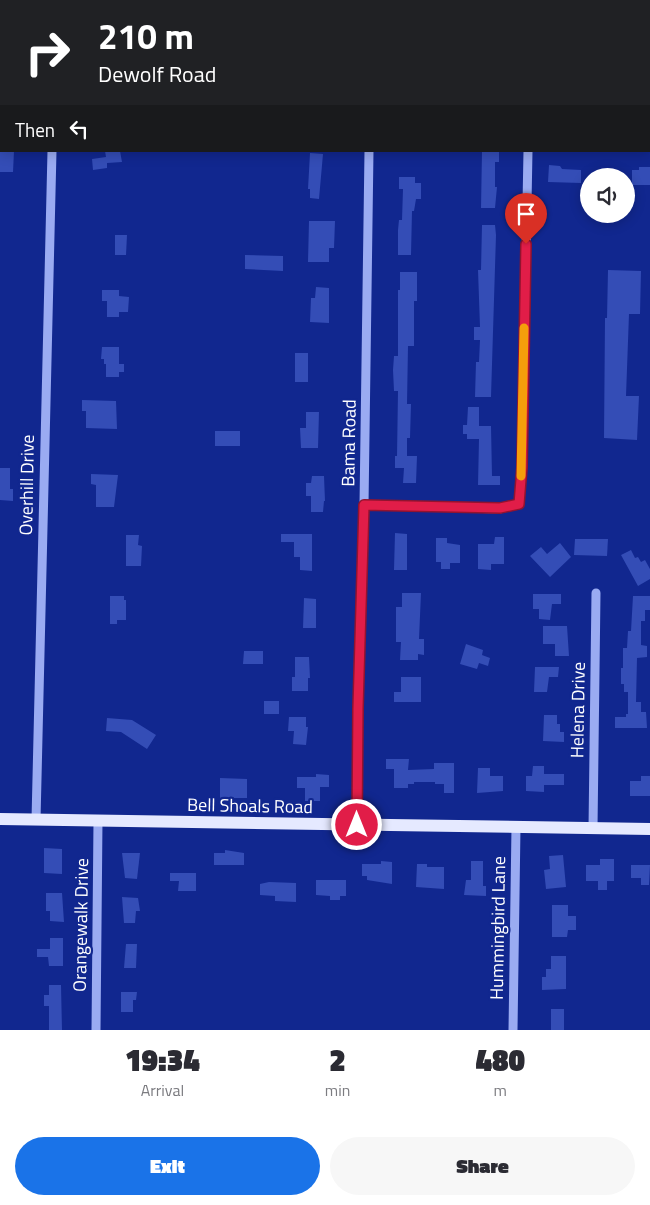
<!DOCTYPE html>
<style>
body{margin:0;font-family:"Titillium Web",sans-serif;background:#f7f7f7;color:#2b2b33;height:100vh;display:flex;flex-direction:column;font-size:19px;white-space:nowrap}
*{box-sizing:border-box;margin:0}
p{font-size:16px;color:#7c7c81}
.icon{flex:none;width:28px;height:28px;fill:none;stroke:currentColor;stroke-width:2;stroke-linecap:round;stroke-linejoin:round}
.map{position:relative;height:1030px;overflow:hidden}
.panel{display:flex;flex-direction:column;background:#fff;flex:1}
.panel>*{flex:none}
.top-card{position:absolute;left:0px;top:0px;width:650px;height:152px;box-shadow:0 2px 12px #0003;background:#202124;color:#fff;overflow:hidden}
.fabs{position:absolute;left:580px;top:168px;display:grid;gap:10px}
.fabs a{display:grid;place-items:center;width:55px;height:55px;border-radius:50%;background:#fff;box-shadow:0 2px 12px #0003;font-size:25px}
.pin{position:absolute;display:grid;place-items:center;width:42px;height:42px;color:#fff;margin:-51px -21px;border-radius:50% 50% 50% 0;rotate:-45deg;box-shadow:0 0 5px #0007}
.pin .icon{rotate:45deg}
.me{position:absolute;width:55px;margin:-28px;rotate:0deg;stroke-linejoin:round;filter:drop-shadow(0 0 4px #0008)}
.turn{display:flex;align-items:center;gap:18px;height:105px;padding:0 15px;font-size:22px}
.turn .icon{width:65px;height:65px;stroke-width:2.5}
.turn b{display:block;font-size:35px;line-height:42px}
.then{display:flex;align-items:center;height:48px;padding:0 15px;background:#0003;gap:10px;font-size:19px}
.eta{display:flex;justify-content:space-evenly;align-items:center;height:85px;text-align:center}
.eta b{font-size:30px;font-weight:800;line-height:35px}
.cta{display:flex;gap:10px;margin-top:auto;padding:10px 15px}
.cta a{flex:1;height:58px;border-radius:30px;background:#1a73e8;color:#fff;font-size:20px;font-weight:800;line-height:58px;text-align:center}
.cta a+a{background:#f7f7f7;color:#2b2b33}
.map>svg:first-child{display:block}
.building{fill:#344db6}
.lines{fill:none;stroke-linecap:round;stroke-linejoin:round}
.minor{stroke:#9aabf2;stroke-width:9}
.major{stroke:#e5e9ff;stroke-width:12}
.route-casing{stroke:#92132f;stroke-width:12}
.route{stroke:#e11d48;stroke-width:9}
.slow{stroke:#f59e0b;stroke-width:9}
.labels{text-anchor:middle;stroke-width:4.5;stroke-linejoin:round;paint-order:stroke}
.street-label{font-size:18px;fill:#fff;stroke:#11278f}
</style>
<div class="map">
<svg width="650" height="1030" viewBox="0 0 650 1030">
<rect width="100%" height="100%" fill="#11278f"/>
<g class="building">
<path d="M0,151h14l-1,21h-13z"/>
<path d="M105,151h15l2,11 -15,1v5l-14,2 -1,-11 14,-2z"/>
<path d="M482,151h17v11h-4v25h2l-2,21h-14z"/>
<path d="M310,153l13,1 -4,45 -9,-1v-9h-2z"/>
<path d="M549,165l11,1 2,3 19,1v13l-33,-1z"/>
<path d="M639,167h11v18h-18v-15h7z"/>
<path d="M399,177h16v6h6v16h-5l-2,12h-2l-1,44h-13v-25l1,-10h3l1,-31h-4z"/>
<path d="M309,221h26l-1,27h-5v14h-21z"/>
<path d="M482,225h13l1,10 -5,162h-16l1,-35h3l1,-22h-6v-13h6l-2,-57h3z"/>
<path d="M115,235h12l-1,20h-11z"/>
<path d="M245,255l38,1v15l-38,-2z"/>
<path d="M608,270l33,1 -1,43h-11l-3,82h13l-2,44 -33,-2 1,-120h2z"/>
<path d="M400,272h17v29h-3v45h-6l-1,58h4l-1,34h-3v18h10l-1,27h-13l1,-15h-9v-12h2l1,-65h-4l-1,-21 1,-14h4v-66h2z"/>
<path d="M316,287l13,1v35l-19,-1 1,-24h4z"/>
<path d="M102,290h17v6l10,1 -1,15h-9v5h-12v-16h-5z"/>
<path d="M102,347h17v17h5v8h-5v5h-13v-13h-2v-5h-3z"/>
<rect x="295" y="353" width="13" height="29"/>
<path d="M82,400l34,1 1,28 -31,-1v-17h-4z"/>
<path d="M468,407h11v19h12l1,50h8v9h-22l1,-46h-12v-5h-4v-9h4z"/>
<path d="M306,412h13l-1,36h-17l-1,-20h6z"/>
<rect x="215" y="431" width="25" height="15"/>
<path d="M0,468h10v21h3v12l-13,-1z"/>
<path d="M91,474l27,1 -4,32h-18v-22l-5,-1z"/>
<path d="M312,476h12l1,25h-1l-1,11h-12v-16h-5v-13h5z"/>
<path d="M395,533l12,1v36h-13z"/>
<path d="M281,534h31v37l-12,-1v-13h-6v-15h-13z"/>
<path d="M126,535h13l-1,10 4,1 -1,20h-15z"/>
<path d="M495,537h9v27h-13v6l-13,-1v-25h16z"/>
<path d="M436,538h11v5l13,2v18h-10v6h-9v-7h-5z"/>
<path d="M575,539h33l-1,17 -33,-1z"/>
<path d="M560,543l11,14 -21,20 -20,-21 11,-9 6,7z"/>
<path d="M631,550l4,8 3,-1 3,5 4,-2 5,9v10l-12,7 -17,-31z"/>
<path d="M402,593h19l-2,46h5v16l-6,-1v6h-18l1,-18h-5v-35h6z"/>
<path d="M533,594h28v10h-9l-2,16 -11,-1v-10h-6z"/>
<path d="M110,596h14v4h2v20h-9v4h-7z"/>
<path d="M633,596h17v14h-5v11h-4v24l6,1v11l-10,1 -1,44h5v10h5l1,16h-32v-11h11v-3h2v-22h-4v-8h-3v-16h2v-20h4l1,-17h3z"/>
<path d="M304,598l12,1v29h-13z"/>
<path d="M543,626h24l2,30h-14v-12h-12z"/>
<path d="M466,644l17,6 -1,5 8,3 -2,8 -9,-3 -2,6 -17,-5z"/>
<path d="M244,651h19v13h-20z"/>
<path d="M295,657h14l1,21h-2v13h-16v-14h3z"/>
<path d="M535,667h24l-1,10h-9l-2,15h-13z"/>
<path d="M401,677h20v25h-27v-10h7z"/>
<rect x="264" y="701" width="15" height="13"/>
<path d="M544,715h13v9h3v8h4v10l-21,-1z"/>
<path d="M289,717h17v10h2l-2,18 -13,-1 1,-13h-6z"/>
<path d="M107,718l25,2 24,15 -9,14 -26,-17 -15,-1z"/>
<path d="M386,759h23l-1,11 26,-1v-6h20v30h-10v-9h-9v-2h-21v2h-6v4h-14v-19h-8z"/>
<path d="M533,766h11v8h20v11h-20v7l-18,-1v-15h6z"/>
<path d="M478,768h12v8h13v15l-26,2z"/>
<path d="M316,774l13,1v12h-9v14h-15v-13h-8v-11h19z"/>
<path d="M641,776h9v20h-20v-15h11z"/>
<path d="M220,778l27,1v19h-27z"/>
<path d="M44,848l18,1v25l-18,-1z"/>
<path d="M225,850l19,3v12h-30v-12h11z"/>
<path d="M122,853h18l-3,26 -12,-1z"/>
<path d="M563,855l3,32 -20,2 -2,-19 6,-1 -1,-13z"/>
<path d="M600,859h14v22h-7v9h-9v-9h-12v-16h14z"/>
<path d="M381,861l11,1v22l-25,-4v-4h-5v-12h19z"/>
<path d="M471,861h12v25h3v10l-22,-1 2,-15h5z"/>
<path d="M417,864h10v3h17v22l-28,-2z"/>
<path d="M631,865h19l-1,20h-8v-7h-10z"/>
<path d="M170,873h26v18h-18l1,-10h-9z"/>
<path d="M316,880h30v16h-6v4h-10v-4l-14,-1z"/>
<path d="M269,882l27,1v19l-21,-1v-5l-15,-1v-11z"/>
<path d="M46,893h16l2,29 -14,-1v-10h-4z"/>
<path d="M122,897l16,1 2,13h-4l-1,12h-11z"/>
<path d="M552,905h16v11h8v14h-8l-1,7h-15z"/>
<path d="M50,938h13v28h-14l-1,-9h-11v-8h13z"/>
<path d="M126,944h11l-1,24h-12z"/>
<path d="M551,956h15v33l-24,1v-13h4v-8h5z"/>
<path d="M49,985h12l1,45h-13v-24h-5v-11h5z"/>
<path d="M121,992h16l-1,8h-3v12h-12z"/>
<rect x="551" y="1009" width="13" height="21"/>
</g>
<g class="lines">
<g class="minor">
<path d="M55,1v-1"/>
<path d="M219,1v-1"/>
<path d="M372,1v-1"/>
<path d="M532,1v-1"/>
<path d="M649,13h1"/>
<path d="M649,143h1"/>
<path d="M364,505l136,4 19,-5 3,-37 6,-316"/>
<path d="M36,820l16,-669"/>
<path d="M357,825l1,-117 6,-203 5,-354"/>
<path d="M593,828l3,-235"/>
<path d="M96,1030l2,-209"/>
<path d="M513,1030l3,-203"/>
</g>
<path class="major" d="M0,819l650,10"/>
</g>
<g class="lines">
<g class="route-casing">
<path id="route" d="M357,825l1,-117 6,-203 136,3 19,-4 3,-37 4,-223"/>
</g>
<use href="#route" class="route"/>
<path class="slow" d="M521,476l3,-148"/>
</g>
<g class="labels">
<g class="street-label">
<text transform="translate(349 443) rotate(-89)" y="6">Bama Road</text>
<text transform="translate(27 485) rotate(-89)" y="6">Overhill Drive</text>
<text transform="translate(578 710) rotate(-89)" y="6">Helena Drive</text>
<text transform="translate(250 806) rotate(1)" y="6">Bell Shoals Road</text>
<text transform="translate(81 925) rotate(-89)" y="6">Orangewalk Drive</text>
<text transform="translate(498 928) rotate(-89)" y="6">Hummingbird Lane</text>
</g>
</g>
</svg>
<div class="fabs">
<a><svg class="icon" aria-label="sound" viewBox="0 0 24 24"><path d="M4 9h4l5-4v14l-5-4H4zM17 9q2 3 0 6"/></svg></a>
</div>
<div class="pin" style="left:526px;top:244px;background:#d93025"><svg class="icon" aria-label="arrive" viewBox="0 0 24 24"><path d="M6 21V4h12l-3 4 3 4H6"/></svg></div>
<svg class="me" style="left:357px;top:825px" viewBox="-20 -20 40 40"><circle r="17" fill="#e11d48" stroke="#fff" stroke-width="3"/><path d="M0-11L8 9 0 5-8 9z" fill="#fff"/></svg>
<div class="top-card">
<div class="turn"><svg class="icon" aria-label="right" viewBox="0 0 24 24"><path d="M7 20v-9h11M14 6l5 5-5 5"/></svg><div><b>210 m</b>Dewolf Road</div></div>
<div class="then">Then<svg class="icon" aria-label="left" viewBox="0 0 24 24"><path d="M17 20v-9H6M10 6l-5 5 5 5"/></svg></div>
</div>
</div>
<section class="panel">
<div class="eta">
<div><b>19:34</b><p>Arrival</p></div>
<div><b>2</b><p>min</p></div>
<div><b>480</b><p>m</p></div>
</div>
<div class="cta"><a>Exit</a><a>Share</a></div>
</section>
